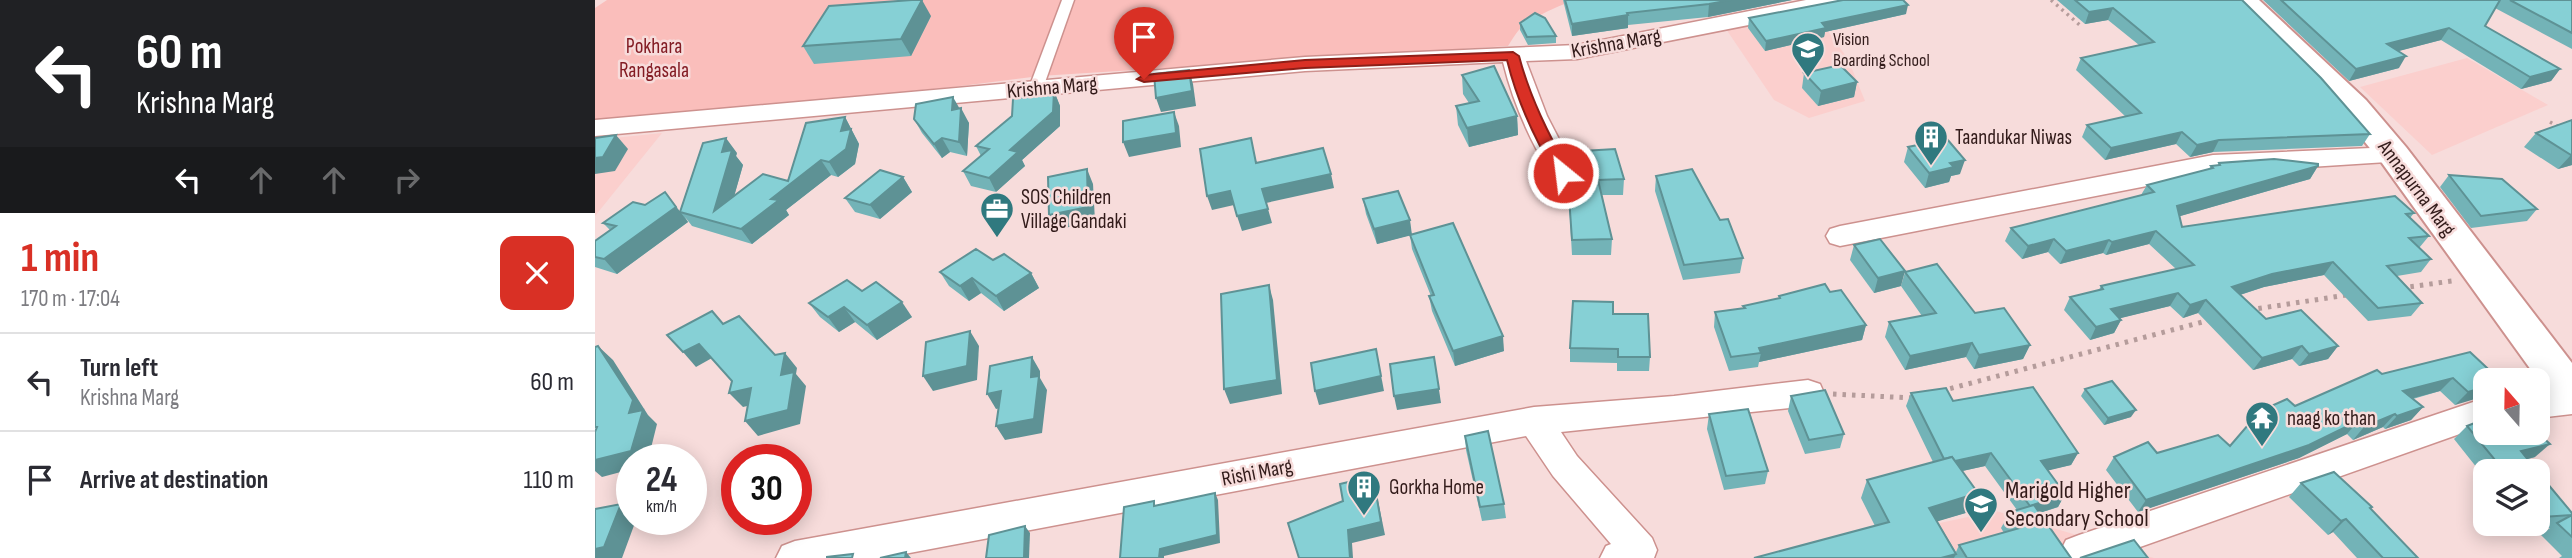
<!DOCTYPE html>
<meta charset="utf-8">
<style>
body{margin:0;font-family:"Sofia Sans Condensed",sans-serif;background:#f7f7f7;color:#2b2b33;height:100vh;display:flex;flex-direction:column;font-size:26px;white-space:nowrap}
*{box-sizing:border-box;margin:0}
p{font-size:23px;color:#7c7c81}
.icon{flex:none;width:38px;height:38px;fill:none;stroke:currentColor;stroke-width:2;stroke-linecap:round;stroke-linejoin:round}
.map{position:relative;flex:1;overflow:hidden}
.drawer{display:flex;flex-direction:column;background:#fff;width:595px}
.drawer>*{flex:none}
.banner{background:#202124;color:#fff;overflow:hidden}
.needle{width:46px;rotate:340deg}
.controls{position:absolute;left:1878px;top:368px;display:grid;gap:14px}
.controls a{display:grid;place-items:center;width:77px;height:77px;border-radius:14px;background:#fff;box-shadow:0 4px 18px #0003;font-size:35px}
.speed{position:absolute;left:21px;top:444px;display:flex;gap:14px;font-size:35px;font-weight:700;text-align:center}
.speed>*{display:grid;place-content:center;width:91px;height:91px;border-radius:50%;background:#fff;box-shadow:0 4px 18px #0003;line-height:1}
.speed small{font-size:18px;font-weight:400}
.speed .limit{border:10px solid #d22;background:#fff;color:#111}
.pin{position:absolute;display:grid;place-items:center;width:60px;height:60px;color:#fff;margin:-72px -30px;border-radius:50% 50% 50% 0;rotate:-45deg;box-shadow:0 0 7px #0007}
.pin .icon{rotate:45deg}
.me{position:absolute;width:77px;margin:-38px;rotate:331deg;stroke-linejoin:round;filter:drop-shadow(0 0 5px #0008)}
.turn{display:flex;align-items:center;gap:24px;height:147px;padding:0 21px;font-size:32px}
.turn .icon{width:91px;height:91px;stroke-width:2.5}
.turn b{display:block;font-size:49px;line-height:60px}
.lanes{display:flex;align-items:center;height:66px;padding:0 21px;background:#0003;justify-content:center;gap:35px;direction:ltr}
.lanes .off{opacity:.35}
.round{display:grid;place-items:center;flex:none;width:74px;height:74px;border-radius:14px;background:#f7f7f7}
.overview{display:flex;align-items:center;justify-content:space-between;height:119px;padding:0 21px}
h1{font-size:42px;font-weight:700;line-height:52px;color:#d93025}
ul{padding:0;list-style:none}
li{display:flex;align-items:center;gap:21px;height:98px;padding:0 21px;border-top:2px solid #e1e1e2}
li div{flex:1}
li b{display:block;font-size:26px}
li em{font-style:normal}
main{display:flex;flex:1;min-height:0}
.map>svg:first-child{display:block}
.built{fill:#fbcfcd}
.green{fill:#fabebb}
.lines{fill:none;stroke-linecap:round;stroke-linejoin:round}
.service-casing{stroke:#cd918e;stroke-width:3}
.minor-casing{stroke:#cd918e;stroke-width:3}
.secondary-casing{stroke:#cd918e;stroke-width:4}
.path-far1{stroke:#b59c9b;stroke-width:3.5;stroke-dasharray:2.5 4.5;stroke-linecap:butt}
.path{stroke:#b59c9b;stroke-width:5;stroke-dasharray:3.5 6;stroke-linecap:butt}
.service{fill:#fff;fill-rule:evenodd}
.minor{fill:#fff;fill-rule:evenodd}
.secondary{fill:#fff;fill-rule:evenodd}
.wall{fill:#73b3b7;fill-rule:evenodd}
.shaded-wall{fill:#5e9295}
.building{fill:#86d0d5;stroke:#5e9295;stroke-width:2}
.route{fill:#d93025;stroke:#8d1f18;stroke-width:2}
.labels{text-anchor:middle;stroke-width:5;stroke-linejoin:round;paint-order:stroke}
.far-poi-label{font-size:18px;fill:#321b1a;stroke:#f7dcdb;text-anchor:start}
.street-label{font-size:21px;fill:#321b1a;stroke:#f7dcdb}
.park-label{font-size:21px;fill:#831c24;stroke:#f7dcdb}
.poi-label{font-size:21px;fill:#321b1a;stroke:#f7dcdb;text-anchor:start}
.near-poi-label{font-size:24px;fill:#321b1a;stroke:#f7dcdb;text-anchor:start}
</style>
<main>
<section class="drawer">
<div class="banner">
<div class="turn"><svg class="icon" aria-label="left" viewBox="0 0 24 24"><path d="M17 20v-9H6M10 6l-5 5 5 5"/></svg><div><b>60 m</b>Krishna Marg</div></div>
<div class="lanes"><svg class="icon" aria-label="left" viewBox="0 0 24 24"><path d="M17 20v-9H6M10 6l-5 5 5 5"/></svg><svg class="icon off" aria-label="ahead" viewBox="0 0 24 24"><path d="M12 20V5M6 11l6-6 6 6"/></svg><svg class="icon off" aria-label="ahead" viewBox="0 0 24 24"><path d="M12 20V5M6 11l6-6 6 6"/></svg><svg class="icon off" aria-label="right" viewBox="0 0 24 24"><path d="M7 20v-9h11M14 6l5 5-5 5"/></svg></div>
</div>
<div class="overview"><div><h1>1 min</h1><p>170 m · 17:04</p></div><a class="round" style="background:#d93025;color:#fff"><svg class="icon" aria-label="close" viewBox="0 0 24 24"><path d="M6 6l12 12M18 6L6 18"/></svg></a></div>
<ul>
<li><svg class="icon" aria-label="left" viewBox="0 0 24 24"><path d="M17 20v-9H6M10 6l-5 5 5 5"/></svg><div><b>Turn left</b><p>Krishna Marg</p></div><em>60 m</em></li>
<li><svg class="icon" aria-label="arrive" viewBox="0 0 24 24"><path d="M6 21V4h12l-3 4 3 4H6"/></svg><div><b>Arrive at destination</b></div><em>110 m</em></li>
</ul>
</section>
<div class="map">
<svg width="1977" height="558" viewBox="0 0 1977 558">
<rect width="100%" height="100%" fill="#f7dcdb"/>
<g class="built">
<path d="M1217,9l36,50 17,42 -56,17 -35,-18 -48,-71z"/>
<path d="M1872,58l81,47 -116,50 -72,-68z"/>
<path d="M67,133l-67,83v-76z"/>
<path d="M1401,511l158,47h-378z"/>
</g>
<path class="green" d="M12,0h972c-15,2 -45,17 -57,27 -6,5 -10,13 -14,19l-468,30 -87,11 -358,35v-114z"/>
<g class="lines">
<g class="service-casing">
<path id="service" d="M467,0h12l-31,88 -7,4 -5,-1 -2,-3z"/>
</g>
<g class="minor-casing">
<g id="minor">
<path d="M1211,0h45l-3,5 -8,2 -263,52 -51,2 21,55 29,56 -3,6 -10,3 -10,-3c-22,-35 -40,-75 -50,-116l-198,9 -710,65v-16l710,-63 272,-12z"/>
<path d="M1799,147l9,2 4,6 -4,6 -190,12 -373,73 -10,-3 -4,-7 4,-7 10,-3 373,-71z"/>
<path d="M1213,380l12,4 4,9 -4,9 -12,4 -247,26 16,24 75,82 5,12 -3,8h-54l6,-12 5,-2 -58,-68 -27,-40 -643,122h-107l6,-12 13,-5 739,-134 140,-11z"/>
<path d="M1977,388v26l-35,4v-26z"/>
<path d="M1890,398v27l-376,133h-46l-3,-6 6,-12 13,-5z"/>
</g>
</g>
<g class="secondary-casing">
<path id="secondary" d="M1633,0h31l107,100 40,47 166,216v48l-15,-5 -175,-243 -40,-49z"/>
</g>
<g class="path-far1">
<path d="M1456,0l31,27"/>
<path d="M1955,122l9,5"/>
</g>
<g class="path">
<path d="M1806,288l51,-7"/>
<path d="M1654,310l98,-15"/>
<path d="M1346,391l269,-71"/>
<path d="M1238,394l79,4"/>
</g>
<use href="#service" class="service"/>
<use href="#minor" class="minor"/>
<use href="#secondary" class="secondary"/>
</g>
<g class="wall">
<path d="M968,0h229l-84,17 -80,8v3l-56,8z"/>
<path d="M1462,0h185l128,134 -8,12 -149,6 -23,5 -14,-13 -71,16 -23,-23 5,-12 39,-8 -50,-47 5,-12 58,-13 -31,-25 -23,4z"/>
<path d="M1668,0h309v49l-77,-41 -10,18 75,43 -9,12 -30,8 -80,-49 -43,11 1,17 -50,13z"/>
<path d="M1311,14l-81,18 -1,5 -59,14 -17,-23 1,-10z"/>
<path d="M336,16l-20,40 -97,8 -11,-18z"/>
<path d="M925,23l36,13v7l-28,2 -8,-15z"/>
<path d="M1209,73l53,9 -3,15 -36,9 -16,-18z"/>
<path d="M867,75l55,41 1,19 -49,12 -11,-22 -2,-19 13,-3 -6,-9z"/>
<path d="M459,91l6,15v20l-38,34 3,6 -29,26 -25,-6 -8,-15 18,-15 -5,-10z"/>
<path d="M364,109l10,14 -2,33 -17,-4 -8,6 -20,-25 -8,-14z"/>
<path d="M250,117l14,27 -4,20 -17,13 -7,-2 -45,35 3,5 -37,29 -60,-18 -7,-9 3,5 -71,52 -22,-7v-26l15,-11 -7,-7 42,-18 35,6 57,-58 -1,3 7,9 -9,31 54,-15z"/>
<path d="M1977,120v45l-14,4 -34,-22 12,-14z"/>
<path d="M1313,147l52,27 -9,2 -2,6 -24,6 -21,-26z"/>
<path d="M988,151l41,28 -1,16h-21l10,44 -1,16h-39l-5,-88 16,-2z"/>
<path d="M1624,163l99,3 -8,13 -130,37 2,11 232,-14 -4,5 19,18 -10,12 12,11 -10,13 -24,4 25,27 -11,13 -43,5 -44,-46 -60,12 -24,8 26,24 72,27 -10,13 -29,7 -7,-7 -39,11 -55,-57 -15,5 -13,-12 -50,12 1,2 -7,13 -24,7 -26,-30 6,-13 29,-7 2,-4 75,-17 -27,-25 -43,11 -3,-2 -43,11 -12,-12 -26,7 -17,-18 6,-13 130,-33 6,-10 62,-16 2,-3 7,-1z"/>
<path d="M1854,175l88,34 -10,12 -56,7 -31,-41z"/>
<path d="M1061,176l64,44 23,38 -3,15 -57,7 -28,-89z"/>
<path d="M308,177l9,15 -32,27 -25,-7 -10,-14z"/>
<path d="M768,199l49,35 92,117 -49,15 -23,-55 -3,-15h2l-19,-47 -2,-14 -33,9 -11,-30z"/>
<path d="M1259,245l47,41 -27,7 -24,-33z"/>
<path d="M398,260l38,13 8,15 -35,23 -23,-18 -12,8 -20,-15 -9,-14z"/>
<path d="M1310,272l125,73 -7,14 -49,10 -8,-12 -61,13 -20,-33 4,-15 33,-6 -21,-30z"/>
<path d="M267,291l50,26 -35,23 -22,-18 -16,10 -19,-15 -11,-14z"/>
<path d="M1235,292l36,33 -4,15 -103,22 -1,5 -29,4 -15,-44 1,-15 28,-3v-3l36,-7v-3z"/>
<path d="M1018,314l37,43 -1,14h-32v-8l-47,-1v-14z"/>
<path d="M1787,374l118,6 -45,25 -15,-14 -27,8 10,8 -12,13 -26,9 -2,-2 -30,13 -6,-6 -48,24 -161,54 -32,-42 8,-13 116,-11 65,-40z"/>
<path d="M1490,389l46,28 -27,8 -23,-29z"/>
<path d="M1316,393l42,8 125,52 -7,12 -23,5 17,24 -7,13 -18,6 31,45h-317l121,-32 -14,-28 6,-18 66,-18 -27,-56zM1390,466l32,44 -7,2 -9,16 3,5 -45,12 -3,7 -19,-31 32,-9 -7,-41z"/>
<path d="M1196,396l53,38 -4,14 -35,6 -17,-43z"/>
<path d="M1114,414l59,57 -3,13 -41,6 -17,-61z"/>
<path d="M1872,426l68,31 -7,2 9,12h-52v7l-31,-39z"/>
<path d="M870,436l39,68 2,14 -24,3 -16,-71z"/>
<path d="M1942,471l35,42v45h-13l3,-2 -21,-21 9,-7 -23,2 -6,-7h16z"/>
<path d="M1706,483l71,24 -2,2 48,49h-61l-24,-26 -5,3 -39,-38z"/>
</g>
<g class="shaded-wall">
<path d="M327,0l9,16 -20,40 -10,-17z"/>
<path d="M1136,0h61l-84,17 1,-13z"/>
<path d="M1313,5l-2,9 -81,18 -1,5 -59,14 1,-10 56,-18z"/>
<path d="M1518,8l-5,12 -23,4 4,-12z"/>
<path d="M1033,15v13l-56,8v-12z"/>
<path d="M1854,28l-8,12 -61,16 7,-12z"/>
<path d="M1811,56l-7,12 -50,13 7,-12z"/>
<path d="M1965,69l-9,12 -30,8 9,-12z"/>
<path d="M594,70l4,14 3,22 -35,6 -5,-14z"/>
<path d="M1262,82l-3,15 -36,9 3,-15z"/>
<path d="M459,91l6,15v20l-38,34 3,6 -29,26 -7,-14z"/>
<path d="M358,97l8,14 -9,-1z"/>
<path d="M366,108l8,15 -2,33 -8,-14z"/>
<path d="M579,112l5,14 2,21 -52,10 -6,-15z"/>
<path d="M922,116l1,19 -49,12 -2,-19z"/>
<path d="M250,117l14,27 -4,20 -17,13 -9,-15 12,-31z"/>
<path d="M1587,132l-6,12 -71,16 6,-12z"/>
<path d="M21,135l12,14 -13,22 -20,3v-16z"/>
<path d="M131,138l11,15 -1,3 7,9 -17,60 -12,-14 8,-59z"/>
<path d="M347,138l8,14 -8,6 -8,-14z"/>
<path d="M1624,140l-6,12 -23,5 7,-12z"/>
<path d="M1977,154v11l-14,4 13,-14z"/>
<path d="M226,160l10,15 -45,35 3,5 -37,29 -11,-15 30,-30z"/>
<path d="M1370,160l-5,14 -9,2 -2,6 -24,6 4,-15 21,-10z"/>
<path d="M1723,166l-8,13 -140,40 7,-13z"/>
<path d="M492,169l6,15 2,37 -39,9 -7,-15z"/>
<path d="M736,174l3,14 -68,15 -4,-14z"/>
<path d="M308,177l9,15 -32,27 -10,-14z"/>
<path d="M635,191l4,14 -22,5 -5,-14z"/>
<path d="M70,192l23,30 -71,52 -13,-15z"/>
<path d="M673,209l4,14 -30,8 -5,-15z"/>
<path d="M815,220l2,15 -35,9 -3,-15z"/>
<path d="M1561,231l-7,13 -43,11 6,-13z"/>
<path d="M1459,239l-6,13 -26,7 6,-13z"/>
<path d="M1514,240l-6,13 -43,11 6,-13z"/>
<path d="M1738,262l-9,13 -60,12 -40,13 8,-13 40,-13z"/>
<path d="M1310,271l-4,15 -27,7 4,-15z"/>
<path d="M436,273l8,15 -35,23 -8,-15z"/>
<path d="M377,278l9,15 -12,8 -9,-15z"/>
<path d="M674,285l4,15 9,94 -52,10 -6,-15z"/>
<path d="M1583,293l-8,13 -65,16 6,-13z"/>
<path d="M1611,300l-8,13 -15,5 7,-13z"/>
<path d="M307,302l10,15 -35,23 -10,-15z"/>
<path d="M249,307l11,15 -16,10 -11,-15z"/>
<path d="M1526,320l-7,13 -24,7 6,-13z"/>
<path d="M1271,325l-4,15 -103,22 2,-9 -2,-5z"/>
<path d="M375,331l9,15 -2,34 -44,11 -10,-15z"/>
<path d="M908,336l1,15 -49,15 -2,-15z"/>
<path d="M1377,343l-6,14 -61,13 5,-14z"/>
<path d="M104,344l13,14 -16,9 -13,-15z"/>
<path d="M1435,345l-7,14 -49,10 5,-14z"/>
<path d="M3,346l15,14 35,55 9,9 -9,36h-16v9l-30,8 -7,-6v-11l34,-47z"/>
<path d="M1707,346l-10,13 -39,11 9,-12z"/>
<path d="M1743,346l-10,13 -29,7 10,-12z"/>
<path d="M781,349l8,42 -65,14 -4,-14z"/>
<path d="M190,353l12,15 -1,6 10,12 -6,38 -42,12 -13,-15 36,-46z"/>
<path d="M437,357l8,14v7l7,12 -5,43 -37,7 -9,-14 35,-49z"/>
<path d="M839,357l7,46 -44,7 -3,-14z"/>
<path d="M1858,378l-13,13 -49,13 12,-13z"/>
<path d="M1890,387v9l-30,9 13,-13z"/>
<path d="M156,388l13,14 -21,5 -14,-14z"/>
<path d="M406,391l9,15 -14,3 -9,-15z"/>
<path d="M1828,407l-12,13 -26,9 12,-13z"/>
<path d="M1541,410l-5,7 -27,8 4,-7z"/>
<path d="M1800,414l-12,13 -30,13 11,-13z"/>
<path d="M1763,421l-11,13 -48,24 -161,54 8,-12z"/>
<path d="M1955,444l-15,13 -28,7 14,-13z"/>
<path d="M1396,453l-6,13 -45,10 6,-13z"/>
<path d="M1483,453l-7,12 -37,9 7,-13z"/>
<path d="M778,476l12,59 -33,8 1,15h-3l-2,-28z"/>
<path d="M620,493l3,7 2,43 -56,13v2h-5l1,-9z"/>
<path d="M1383,493l-9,19 -47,14 7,-18z"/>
<path d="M1470,494l-7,13 -35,11 7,-12z"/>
<path d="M26,504l11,9v7h4l-14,38h-27v-9z"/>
<path d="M1751,519l-13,13 -5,3 13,-14z"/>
<path d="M430,526l5,7 -1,25h-5z"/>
<path d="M311,552l5,6h-6z"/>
<path d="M1361,554l-2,4h-13z"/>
</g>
<g class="building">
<path d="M317,0h10l-21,39 -98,7 26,-40z"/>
<path d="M970,0h166l-22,4 -82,9 1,2 -56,9z"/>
<path d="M1248,0h60l5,5 -86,18 4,5 -60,13 -17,-23z"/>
<path d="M1480,0h167l79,78 49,56 -151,6 -22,5 -15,-13 -71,16 -24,-23 54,-12 -60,-55 73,-16 -41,-34 -24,4z"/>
<path d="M1686,0h219l-15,26 75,43 -30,8 -81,-49 -62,16 19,12 -50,13z"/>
<path d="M1915,0h62v33z"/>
<path d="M940,13l10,5 11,18 -29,1 -7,-14z"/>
<path d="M1245,65l17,17 -36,9 -17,-18z"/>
<path d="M899,66l23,50 -50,12 -11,-22 23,-5 -17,-26z"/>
<path d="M594,70l3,21 -36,7 -2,-24z"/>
<path d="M459,91l-1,21 -43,38 8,2 -29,26 -26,-7 26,-22 -13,-3 36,-30 1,-17z"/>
<path d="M358,97l-1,13 9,-2 -2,34 -17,-4 -8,6 -20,-25 2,-15z"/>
<path d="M579,112l2,21 -53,9v-21z"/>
<path d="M250,117l-4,14 10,-2 -5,20 -17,13 -8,-2 -50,39 8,1 -38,29 -61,-17 23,-69 23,-5 -4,14 10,-2 -18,61 49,-37 25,7 18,-58z"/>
<path d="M1977,120v34l-1,1 -35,-22z"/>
<path d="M21,135l-13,22 -8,1v-20z"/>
<path d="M656,138l5,25 67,-15 8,26 -69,15 6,20 -31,7 -7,-25 -23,5 -7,-47z"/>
<path d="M1352,139l18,21 -15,3 4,4 -25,6 -21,-26z"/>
<path d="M1020,149l9,30 -26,1 14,59 -40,1 -5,-73 19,-3 -3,-13z"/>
<path d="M1679,159l44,5v2l-141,40 5,21 213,-31 19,17 -8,1 23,22 -20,2 22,21 -44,7 35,37 -44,5 -45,-46 -61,12 -40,13 34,32 35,-9 37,36 -29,8 -7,-8 -40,12 -56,-58 -16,5 -12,-12 -67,16 10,11 -25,7 -26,-30 33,-8 -2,-3 93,-21 -38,-34 -44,11 -3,-2 -43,11 -12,-12 -26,7 -17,-18 143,-36 -7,-7 66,-17 -2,-2 9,-1 -1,-2z"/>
<path d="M492,169l1,38 -39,8 -1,-38z"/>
<path d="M1097,169l28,51 8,-1 15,39 -59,7 -28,-89z"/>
<path d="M285,170l23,7 -33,28 -25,-7z"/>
<path d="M1854,175l53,4 35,30 -56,7z"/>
<path d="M803,191l12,29 -36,9 -11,-30z"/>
<path d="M70,192l11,15 -72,52 -9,-2v-16l21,-15 -13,-3 30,-21 12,3z"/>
<path d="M858,223l50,113 -50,15 -24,-55 5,-1 -24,-60z"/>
<path d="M1285,239l25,32 -27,7 -24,-33z"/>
<path d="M381,249l17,11 11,-6 27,19 -35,23 -24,-18 -12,8 -20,-14z"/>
<path d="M1342,264l38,49 29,-5 26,37 -51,10 -7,-12 -62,13 -21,-34 47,-9 -31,-41z"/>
<path d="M252,280l15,11 14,-9 26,20 -35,23 -23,-18 -16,10 -19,-14z"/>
<path d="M1230,284l5,8 11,-2 25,35 -107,23 2,5 -30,4 -16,-45 30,-4 -2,-2 37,-8 -1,-2z"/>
<path d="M674,285l8,95 -53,9 -3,-95z"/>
<path d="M978,301l40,1v12h35l2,43h-32v-8l-48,-1z"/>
<path d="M117,311l11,13 16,-8 36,39 10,-2 -4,22 13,-3 -6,38 -43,11 6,-33 -22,5 3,-12 -33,-37 -16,8 -16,-17z"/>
<path d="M375,331l-3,35 -44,10 3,-34z"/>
<path d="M3,346l35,54 -4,13 14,-3 -12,41 -36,9v-28l2,-5h-2v-80z"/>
<path d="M781,349l5,27 -66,15 -4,-28z"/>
<path d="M1875,352l30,28h-15v7l-17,5 -15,-14 -50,13 20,16 -26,9 -2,-2 -31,13 -6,-6 -49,24 -163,55 -32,-43 34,-15 9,11 61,-18 12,11 30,-35 27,-12 8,7 82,-36 5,4z"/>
<path d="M437,357l-1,20 8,-1 -5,43 -38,7 5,-35 -14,3 3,-28z"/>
<path d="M839,357l5,32 -45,7 -4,-32z"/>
<path d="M1517,381l24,29 -28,8 -23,-29z"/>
<path d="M1438,387l45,66 -37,8 24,33 -35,12 -39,-53 -36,8 -3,-4 -8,2 -33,-66 35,-5 7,13z"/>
<path d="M1230,390l19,44 -35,6 -18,-44z"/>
<path d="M1153,409l20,62 -42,5 -17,-62z"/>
<path d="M1890,419v13h52l13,12 -29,7 16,20h-33l-37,-45z"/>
<path d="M893,431l16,73 -24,3 -15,-71z"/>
<path d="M1357,457l26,36 -49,15 27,46 -15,4h-187l135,-36 -22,-42z"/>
<path d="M1942,471l35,42v2l-30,2 -5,-5z"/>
<path d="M1739,472l38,35 -2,1 48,50h-35l-37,-39 -5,2 -40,-38z"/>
<path d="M778,476l8,46 -33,8 2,28h-51l-11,-35 55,-22 -3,-17z"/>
<path d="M620,493l2,42 -57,14 -1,9h-39l4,-51 30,-6v5z"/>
<path d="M26,504l-17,43 -9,2v-40z"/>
<path d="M1439,505l37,53h-104l-8,-13 61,-17 -10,-16z"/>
<path d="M1977,515v22l-15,-14z"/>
<path d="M430,526l-1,32h-38l3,-23z"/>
<path d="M1539,540l14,18h-68z"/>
<path d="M311,552l-1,6h-25z"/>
<path d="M258,554l-1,4h-25v-1z"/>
</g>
<path class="route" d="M918,52l6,4c11,42 30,79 51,117l-2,3h-11c-22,-36 -40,-75 -50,-116l-202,8 -161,14 -7,-3 7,-4 161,-15z"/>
<defs>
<g id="school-pin" transform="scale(1.75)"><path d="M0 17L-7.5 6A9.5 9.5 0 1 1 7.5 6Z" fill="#30797f" stroke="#f7dcdb"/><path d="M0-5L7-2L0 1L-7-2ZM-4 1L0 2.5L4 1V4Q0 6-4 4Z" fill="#fff"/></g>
<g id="building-pin" transform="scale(1.75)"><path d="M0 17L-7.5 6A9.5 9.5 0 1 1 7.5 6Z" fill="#30797f" stroke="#f7dcdb"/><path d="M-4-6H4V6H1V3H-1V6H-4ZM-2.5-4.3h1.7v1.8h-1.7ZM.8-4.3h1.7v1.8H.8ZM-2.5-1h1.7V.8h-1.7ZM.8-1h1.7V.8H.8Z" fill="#fff"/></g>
<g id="office-pin" transform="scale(1.75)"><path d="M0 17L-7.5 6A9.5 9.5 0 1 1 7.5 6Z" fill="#30797f" stroke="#f7dcdb"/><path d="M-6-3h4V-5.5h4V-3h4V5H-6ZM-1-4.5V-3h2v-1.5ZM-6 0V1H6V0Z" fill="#fff"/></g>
<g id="temple-pin" transform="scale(1.75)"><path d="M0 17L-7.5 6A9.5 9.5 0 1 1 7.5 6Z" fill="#30797f" stroke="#f7dcdb"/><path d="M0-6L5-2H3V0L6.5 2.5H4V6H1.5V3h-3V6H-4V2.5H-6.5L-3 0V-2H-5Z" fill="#fff"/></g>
</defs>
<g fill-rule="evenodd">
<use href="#school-pin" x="1213" y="49"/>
<use href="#building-pin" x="1336" y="137"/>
<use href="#office-pin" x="402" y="209"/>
<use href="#temple-pin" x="1667" y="418"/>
<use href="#building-pin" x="769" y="487"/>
<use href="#school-pin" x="1386" y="504"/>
</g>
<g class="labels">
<g class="far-poi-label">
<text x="1238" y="45">Vision<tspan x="1238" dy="21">Boarding School</tspan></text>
</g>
<g class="street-label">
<text transform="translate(1021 43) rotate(-10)" y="7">Krishna Marg</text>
<text transform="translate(457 87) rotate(-5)" y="7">Krishna Marg</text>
<text transform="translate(1822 188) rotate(53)" y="7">Annapurna Marg</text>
<text transform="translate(662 472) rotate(-11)" y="7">Rishi Marg</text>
</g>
<g class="park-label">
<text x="59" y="53">Pokhara<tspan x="59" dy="24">Rangasala</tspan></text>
</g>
<g class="poi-label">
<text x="1360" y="144">Taandukar Niwas</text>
<text x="426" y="204">SOS Children<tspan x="426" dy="24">Village Gandaki</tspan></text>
<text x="1692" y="425">naag ko than</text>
<text x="794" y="494">Gorkha Home</text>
</g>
<g class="near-poi-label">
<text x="1410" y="498">Marigold Higher<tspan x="1410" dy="28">Secondary School</tspan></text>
</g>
</g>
</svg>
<div class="controls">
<a><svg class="needle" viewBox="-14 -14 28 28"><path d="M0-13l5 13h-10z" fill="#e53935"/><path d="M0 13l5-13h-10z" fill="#7c7c81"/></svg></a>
<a><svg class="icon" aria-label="layers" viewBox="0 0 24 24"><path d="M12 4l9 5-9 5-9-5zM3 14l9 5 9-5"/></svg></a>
</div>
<div class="speed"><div>24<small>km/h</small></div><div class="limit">30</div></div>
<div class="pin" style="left:549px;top:79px;background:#d93025"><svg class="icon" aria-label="arrive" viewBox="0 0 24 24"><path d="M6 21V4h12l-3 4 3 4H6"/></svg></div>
<svg class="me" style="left:968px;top:173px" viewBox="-20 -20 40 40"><circle r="17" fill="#d93025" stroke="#fff" stroke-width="3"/><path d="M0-11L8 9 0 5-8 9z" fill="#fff"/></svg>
</div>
</main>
